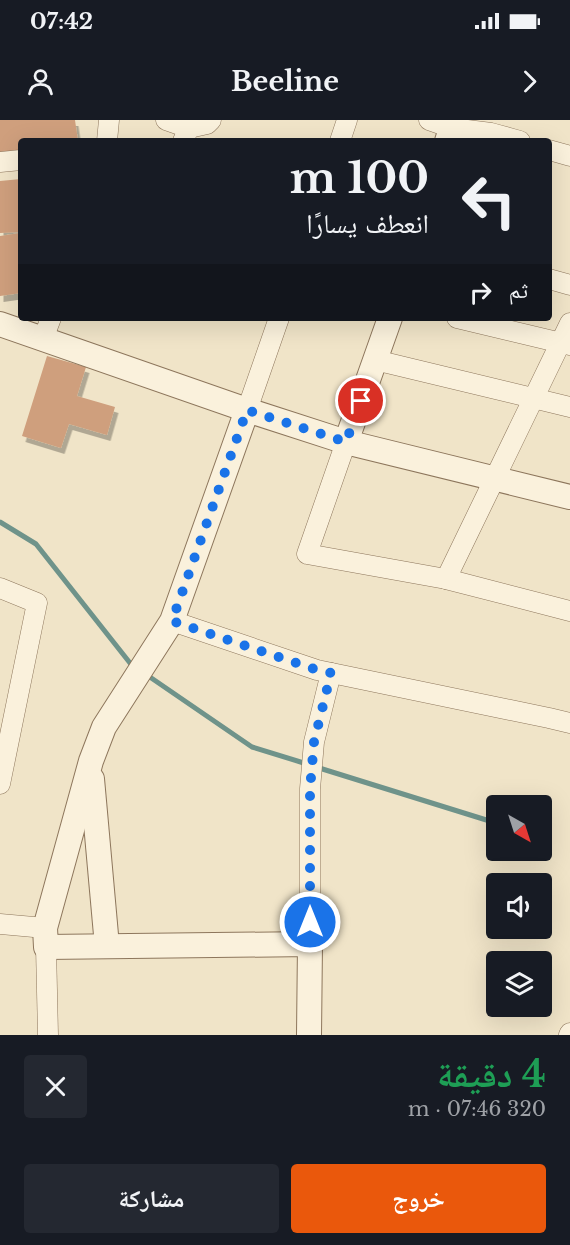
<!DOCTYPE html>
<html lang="ar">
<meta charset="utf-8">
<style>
body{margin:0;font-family:"Libre Baskerville","Noto Naskh Arabic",serif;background:#242831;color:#f1f3f6;direction:rtl;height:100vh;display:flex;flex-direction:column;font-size:22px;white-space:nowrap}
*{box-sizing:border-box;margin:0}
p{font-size:20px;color:#9ea1a6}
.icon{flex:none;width:33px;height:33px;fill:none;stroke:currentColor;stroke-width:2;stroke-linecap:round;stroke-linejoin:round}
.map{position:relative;height:915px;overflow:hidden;direction:ltr}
.drawer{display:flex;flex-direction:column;background:#171b24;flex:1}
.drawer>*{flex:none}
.banner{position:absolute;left:18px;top:18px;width:534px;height:183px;border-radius:6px;box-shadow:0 6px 24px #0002;direction:rtl;background:#171b24;color:#f1f3f6;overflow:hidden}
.needle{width:39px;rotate:141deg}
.fabs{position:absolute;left:486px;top:675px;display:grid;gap:12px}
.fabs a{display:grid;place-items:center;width:66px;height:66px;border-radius:6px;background:#171b24;box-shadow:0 6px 24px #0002;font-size:30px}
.pin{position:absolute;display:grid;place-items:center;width:51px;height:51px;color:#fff;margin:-26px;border:3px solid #fff;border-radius:50%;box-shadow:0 2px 6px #0007}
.me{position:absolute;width:66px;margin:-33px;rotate:0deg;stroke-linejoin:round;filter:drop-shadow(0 0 4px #0008)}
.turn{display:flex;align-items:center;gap:21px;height:126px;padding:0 24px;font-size:27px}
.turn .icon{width:78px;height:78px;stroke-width:2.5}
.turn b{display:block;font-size:42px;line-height:51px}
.then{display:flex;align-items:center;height:57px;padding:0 24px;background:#0003;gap:12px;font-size:22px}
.round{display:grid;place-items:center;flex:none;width:63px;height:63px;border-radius:6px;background:#242831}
.summary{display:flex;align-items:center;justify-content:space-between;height:102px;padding:0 24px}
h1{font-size:36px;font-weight:700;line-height:45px;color:#1e9e55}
.button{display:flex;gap:12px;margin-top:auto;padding:12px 24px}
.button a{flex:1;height:69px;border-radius:6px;background:#ea580c;color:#fff;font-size:24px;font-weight:700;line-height:69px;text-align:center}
.button a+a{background:#242831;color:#f1f3f6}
.status{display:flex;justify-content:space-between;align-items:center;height:42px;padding:0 30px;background:#171b24;direction:ltr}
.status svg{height:16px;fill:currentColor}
header{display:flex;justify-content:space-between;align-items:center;height:78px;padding:0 24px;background:#171b24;font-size:27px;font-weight:700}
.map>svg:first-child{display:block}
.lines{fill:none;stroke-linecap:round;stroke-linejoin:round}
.stream{stroke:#6f938a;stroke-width:5}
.building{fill:#cf9f7d;filter:url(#shadow)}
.minor-casing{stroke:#8d765c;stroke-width:21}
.tertiary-casing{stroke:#8d765c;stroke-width:26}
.minor{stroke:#faf1dc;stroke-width:20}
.tertiary{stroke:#faf1dc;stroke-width:24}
.route{stroke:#1a73e8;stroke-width:10;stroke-dasharray:0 18}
</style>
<div class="status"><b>07:42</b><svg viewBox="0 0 49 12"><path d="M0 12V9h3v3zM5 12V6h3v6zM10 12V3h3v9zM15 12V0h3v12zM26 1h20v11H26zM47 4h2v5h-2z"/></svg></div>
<header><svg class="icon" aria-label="forward" viewBox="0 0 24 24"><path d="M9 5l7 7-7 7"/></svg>Beeline<svg class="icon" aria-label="person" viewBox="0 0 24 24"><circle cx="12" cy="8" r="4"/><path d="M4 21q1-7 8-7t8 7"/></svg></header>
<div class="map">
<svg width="570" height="915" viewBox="0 0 570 915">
<defs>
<filter id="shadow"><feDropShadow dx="3.5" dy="6" stdDeviation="0" flood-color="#0004"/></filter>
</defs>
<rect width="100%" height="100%" fill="#f0e4c8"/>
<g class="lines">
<g class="stream">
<path d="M0,402l36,22 94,119 4,3"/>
<path d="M144,553l108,74 55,17"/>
<path d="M316,647l180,56"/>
</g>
</g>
<g class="building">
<path d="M0,0h75l3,21h-57v10l-21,3z"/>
<path d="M21,59v53l-21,1v-52z"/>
<path d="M20,113l1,60 -21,3v-60z"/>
<path d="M47,236l39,11 -9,29 38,11 -8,28 -38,-11 -8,24 -39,-12z"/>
</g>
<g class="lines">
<g class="minor-casing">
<g id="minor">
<path d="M166,0l23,8"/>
<path d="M429,0l23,8 39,5 29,8"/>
<path d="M107,21l2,-21"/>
<path d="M183,21l6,-13 18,-4 4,-4"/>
<path d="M340,21l7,-21"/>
<path d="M549,30l21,6"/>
<path d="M0,42l21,-2"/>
<path d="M549,159l21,6"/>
<path d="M457,198l113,27"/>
<path d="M43,219l8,-21"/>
<path d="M375,240l195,47"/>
<path d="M247,290l32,-92"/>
<path d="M346,322l-39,112 139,25 124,32"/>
<path d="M446,459l124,-256"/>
<path d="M0,468l37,15 -37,181"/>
<path d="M172,501l145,49 232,48 21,5"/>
<path d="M0,804l45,4"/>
<path d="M310,824v-155l4,-47 17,-69"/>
<path d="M46,827l2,88"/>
<path d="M569,915l1,-2"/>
</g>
</g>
<g class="tertiary-casing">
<g id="tertiary">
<path d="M447,21l7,-21"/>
<path d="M0,204l247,86 99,32 224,55"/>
<path d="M247,290l-75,211 -68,106 -13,34 -46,167 1,19 264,-3 -1,91"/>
<path d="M346,322l44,-124"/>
<path d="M92,659l15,167"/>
</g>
</g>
<use href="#minor" class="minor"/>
<use href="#tertiary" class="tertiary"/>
</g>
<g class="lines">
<path class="route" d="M310,802v-133l2,-23 2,-24 17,-69 -14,-3 -145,-49 75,-211 99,32 15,-41"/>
</g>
</svg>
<div class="fabs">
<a><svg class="needle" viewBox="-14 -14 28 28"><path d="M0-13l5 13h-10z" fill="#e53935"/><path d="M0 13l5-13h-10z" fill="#9ea1a6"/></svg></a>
<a><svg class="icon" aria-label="sound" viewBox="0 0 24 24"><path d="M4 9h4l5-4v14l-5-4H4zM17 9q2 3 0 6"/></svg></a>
<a><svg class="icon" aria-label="layers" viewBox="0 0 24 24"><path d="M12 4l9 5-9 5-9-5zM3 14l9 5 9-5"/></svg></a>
</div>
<div class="pin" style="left:361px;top:281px;background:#d93025"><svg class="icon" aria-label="arrive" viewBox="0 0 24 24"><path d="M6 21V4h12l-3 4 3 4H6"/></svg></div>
<svg class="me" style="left:310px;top:802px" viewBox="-20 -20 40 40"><circle r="17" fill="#1a73e8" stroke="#fff" stroke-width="3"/><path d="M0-11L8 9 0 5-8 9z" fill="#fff"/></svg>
<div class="banner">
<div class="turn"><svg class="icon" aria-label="left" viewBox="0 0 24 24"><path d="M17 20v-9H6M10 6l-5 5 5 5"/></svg><div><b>100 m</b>انعطف يسارًا</div></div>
<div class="then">ثم<svg class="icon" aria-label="right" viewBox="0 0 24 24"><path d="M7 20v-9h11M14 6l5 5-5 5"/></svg></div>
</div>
</div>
<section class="drawer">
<div class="summary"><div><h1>4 دقيقة</h1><p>320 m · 07:46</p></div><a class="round"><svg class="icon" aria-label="close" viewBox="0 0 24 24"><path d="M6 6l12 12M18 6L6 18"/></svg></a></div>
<div class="button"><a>خروج</a><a>مشاركة</a></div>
</section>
